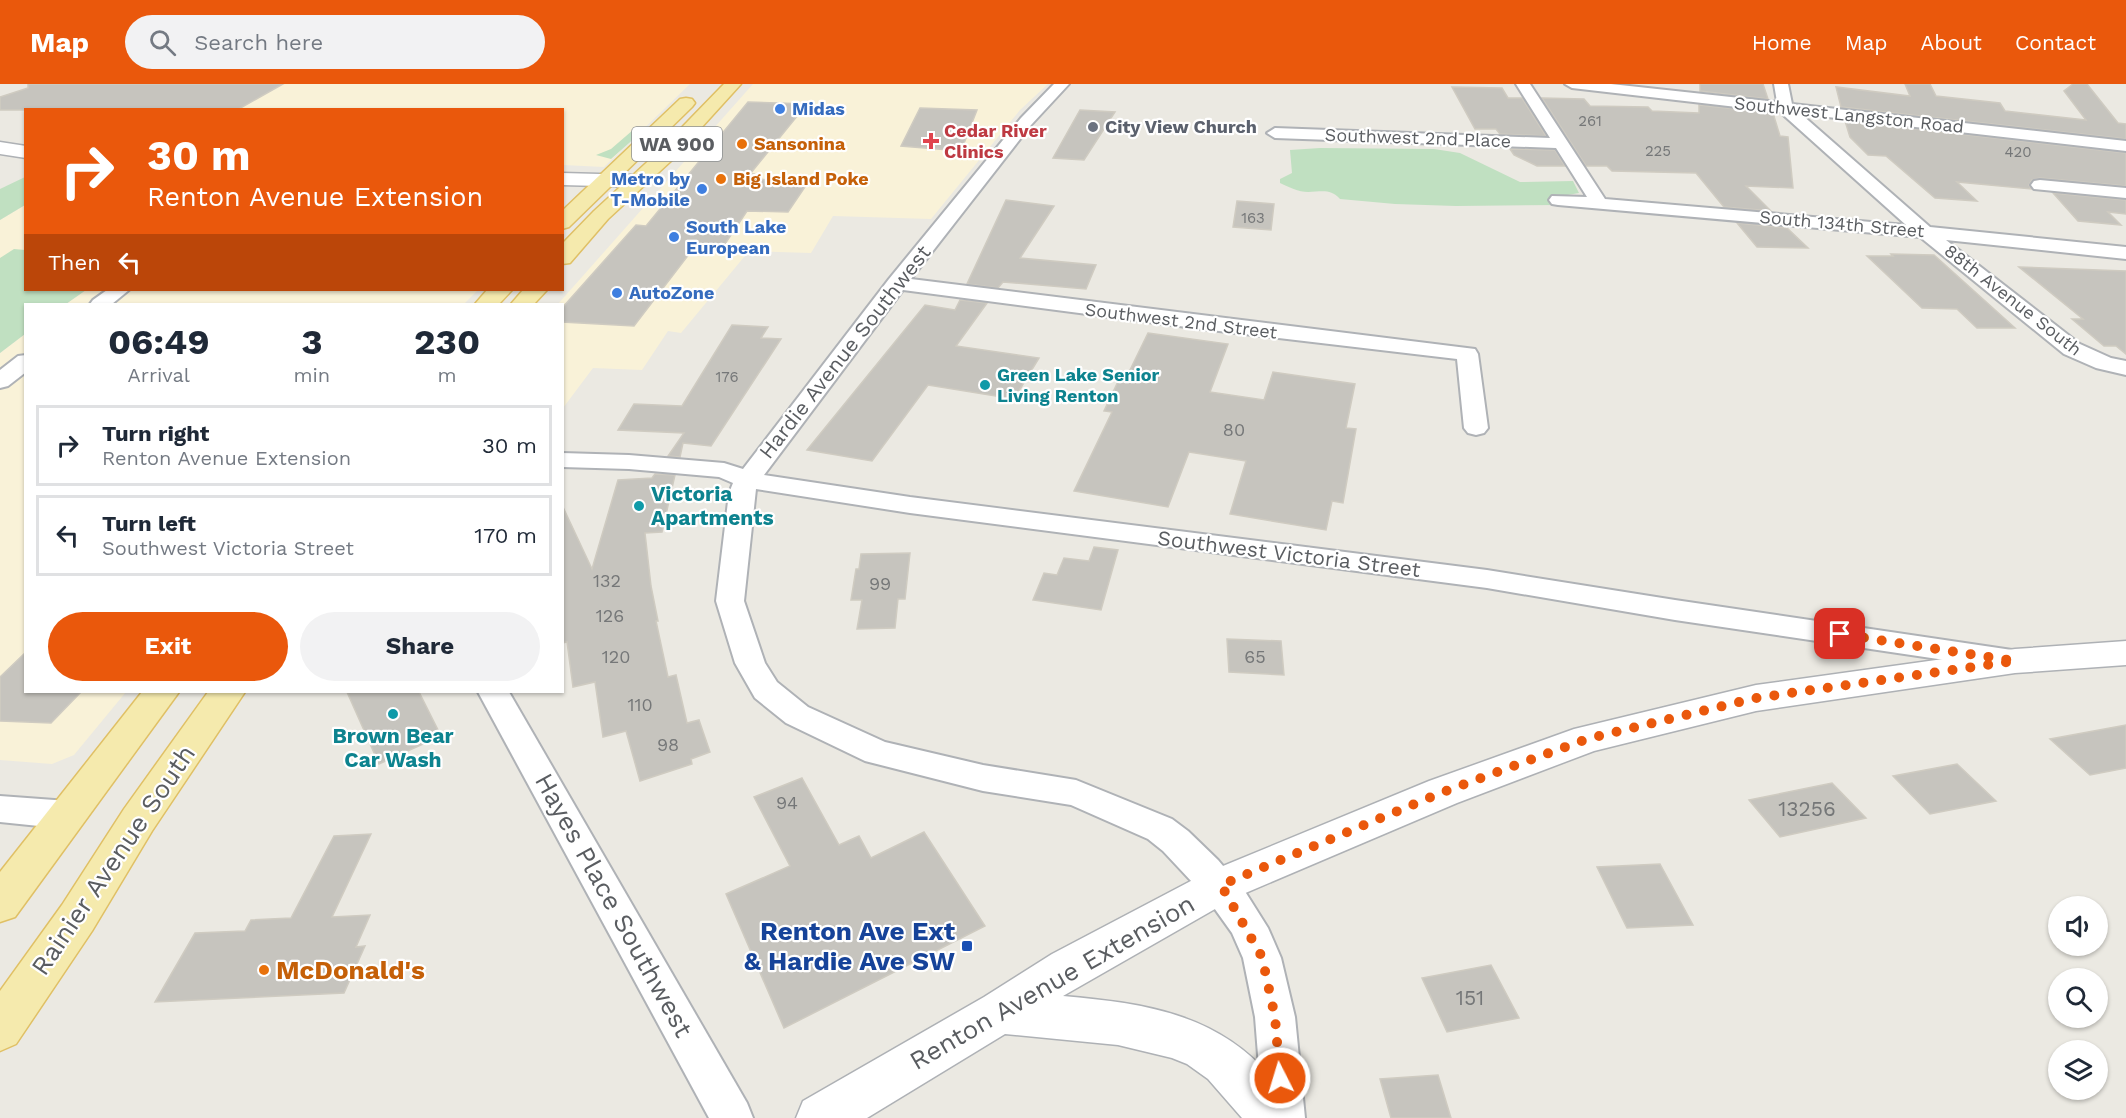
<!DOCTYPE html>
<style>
body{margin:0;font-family:"Work Sans",sans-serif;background:#f2f2f3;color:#1f2937;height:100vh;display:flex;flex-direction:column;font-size:22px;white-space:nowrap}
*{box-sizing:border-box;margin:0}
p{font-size:20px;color:#747a83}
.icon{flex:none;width:33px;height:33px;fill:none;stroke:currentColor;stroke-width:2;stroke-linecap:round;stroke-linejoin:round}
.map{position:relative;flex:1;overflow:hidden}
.drawer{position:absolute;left:24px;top:219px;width:540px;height:390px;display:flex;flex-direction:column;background:#fff;border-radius:0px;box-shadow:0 2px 4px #0004}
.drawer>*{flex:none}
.banner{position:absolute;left:24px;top:24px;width:540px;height:183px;border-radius:0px;box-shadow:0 2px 4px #0004;background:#ea580c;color:#fff;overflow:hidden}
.tools{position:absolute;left:2048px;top:812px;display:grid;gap:12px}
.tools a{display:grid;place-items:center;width:60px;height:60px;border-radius:50%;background:#fff;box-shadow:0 2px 4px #0004;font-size:30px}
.pin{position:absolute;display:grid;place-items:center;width:51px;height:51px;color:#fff;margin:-26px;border-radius:12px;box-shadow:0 3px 9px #0006}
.me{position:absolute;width:66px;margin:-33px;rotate:355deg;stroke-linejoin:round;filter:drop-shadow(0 0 4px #0008)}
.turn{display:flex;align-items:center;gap:21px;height:126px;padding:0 24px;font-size:27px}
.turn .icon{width:78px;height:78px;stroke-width:2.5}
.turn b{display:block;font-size:42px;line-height:51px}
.then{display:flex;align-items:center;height:57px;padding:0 24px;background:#0003;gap:12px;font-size:22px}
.eta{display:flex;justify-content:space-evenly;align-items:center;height:102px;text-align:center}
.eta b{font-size:36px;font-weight:700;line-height:42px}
.cta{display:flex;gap:12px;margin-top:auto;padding:12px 24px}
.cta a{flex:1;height:69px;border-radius:36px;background:#ea580c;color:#fff;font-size:24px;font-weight:700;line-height:69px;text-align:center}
.cta a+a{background:#f2f2f3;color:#1f2937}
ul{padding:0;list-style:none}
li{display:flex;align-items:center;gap:18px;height:81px;margin:0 12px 9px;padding:0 12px;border:3px solid #e0e1e3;border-radius:0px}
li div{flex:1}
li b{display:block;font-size:22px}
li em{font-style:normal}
header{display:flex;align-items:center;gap:36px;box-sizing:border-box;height:84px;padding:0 30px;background:#ea580c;color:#fff}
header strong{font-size:28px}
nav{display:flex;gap:33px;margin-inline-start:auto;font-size:21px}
.search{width:420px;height:54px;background:#f2f2f3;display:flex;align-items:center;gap:15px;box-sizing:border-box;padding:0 21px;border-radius:33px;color:#747a83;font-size:22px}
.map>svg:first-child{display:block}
.commercial{fill:#f9f2d8}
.green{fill:#c0e0c1}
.building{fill:#c6c4be;stroke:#cfcbc1;stroke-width:1.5}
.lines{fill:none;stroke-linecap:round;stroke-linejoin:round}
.street-casing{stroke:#afb2b6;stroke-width:4}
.secondary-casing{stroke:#aeb1b5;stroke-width:3}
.primary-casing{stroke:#e0c065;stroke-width:3}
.street{fill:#fff;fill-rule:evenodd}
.secondary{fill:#fff;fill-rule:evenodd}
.primary{fill:#f5eaad;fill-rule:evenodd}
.route{stroke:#ea580c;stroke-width:10;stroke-dasharray:0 18}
.shop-dot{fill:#3f7fe0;stroke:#fff;stroke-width:2}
.worship-dot{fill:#6b7280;stroke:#fff;stroke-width:2}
.health-dot{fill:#e0444e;stroke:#fff;stroke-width:2}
.food-dot{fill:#e8710a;stroke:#fff;stroke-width:2}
.culture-dot{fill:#0f9aa8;stroke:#fff;stroke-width:2}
.transit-dot{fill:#1a4fb4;stroke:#fff;stroke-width:2}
.labels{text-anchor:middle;stroke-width:4.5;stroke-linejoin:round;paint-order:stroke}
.far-number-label{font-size:15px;fill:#757778}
.far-shop-label{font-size:18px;font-weight:bold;fill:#366cbe;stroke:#fff;text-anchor:start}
.far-street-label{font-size:18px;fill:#5a5d61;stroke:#fff}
.far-worship-label{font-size:18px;font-weight:bold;fill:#5b616d;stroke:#fff;text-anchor:start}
.far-health-label{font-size:18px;font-weight:bold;fill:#be3a42;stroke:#fff;text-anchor:start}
.far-food-label{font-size:18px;font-weight:bold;fill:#c56008;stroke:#fff;text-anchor:start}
.far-culture-label{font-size:18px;font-weight:bold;fill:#0d838f;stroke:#fff;text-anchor:start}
.number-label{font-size:18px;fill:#757778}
.shield{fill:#fff;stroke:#8c8e90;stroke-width:1.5}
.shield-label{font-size:20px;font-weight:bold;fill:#5a5d61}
.street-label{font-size:21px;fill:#5a5d61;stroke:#fff}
.culture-label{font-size:21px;font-weight:bold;fill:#0d838f;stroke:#fff;text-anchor:start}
.near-number-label{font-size:21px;fill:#757778}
.near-street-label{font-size:26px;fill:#5a5d61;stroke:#fff}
.near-transit-label{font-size:26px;font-weight:bold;fill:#164399;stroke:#fff;text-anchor:end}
.near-food-label{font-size:26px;font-weight:bold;fill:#c56008;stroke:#fff;text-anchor:start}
</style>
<header>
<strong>Map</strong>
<div class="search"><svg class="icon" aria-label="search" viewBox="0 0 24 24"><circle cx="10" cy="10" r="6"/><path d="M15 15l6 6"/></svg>Search here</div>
<nav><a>Home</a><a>Map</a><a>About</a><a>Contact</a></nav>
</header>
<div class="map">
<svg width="2126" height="1034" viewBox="0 0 2126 1034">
<rect width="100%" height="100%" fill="#ebe9e2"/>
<g class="commercial">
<path d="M167,0h523l-86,83 -41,-2 -1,-55h-444z"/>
<path d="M753,0h295l-28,26 -89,109 -98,-3 -22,37 -62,-2 -68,82 -13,-2 -26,39 -49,-2 -30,40 -1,-104h-4z"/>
<path d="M25,121v73l-25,-1v-57z"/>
<path d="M86,206h392l-14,14h-398z"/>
<path d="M25,250l1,358h100l-52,63 -22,9 -52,-4v-407z"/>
</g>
<g class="green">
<path d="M640,43l6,1 -35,31 -15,-4 15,-6 22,-19z"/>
<path d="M1320,64l114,1 26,4 60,29 53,-1 6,12 -23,4 4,8 -104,1 -61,-2 -55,-5c-10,-11 -19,-7 -32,-7 -9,0 -20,-5 -28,-9v-4l12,-6 -2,-23z"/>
<path d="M25,93v28l-25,15v-31z"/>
<path d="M14,165l11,1 1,40h60l-20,14h-40l-1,30 -25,19v-95z"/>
</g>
<g class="building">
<path d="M28,0h255l-46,26h-237v-13l28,-9z"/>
<path d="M1700,0h63l5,15 -68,-8z"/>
<path d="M1905,0h25l6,12 64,7 5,8 81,9 -22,-29 9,-7h14l31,39 8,1v15l-285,-32 -5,-20 74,9z"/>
<path d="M1452,3l50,1 6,10h14l24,38 -46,-2 -4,-5h-21z"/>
<path d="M1542,14l42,1 6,7 58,1 4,4 47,2v-8l74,8 7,23 8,1 5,51 -47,-2 25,25 -47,-4 -28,-34 -84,-2 -5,-5h-21z"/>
<path d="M748,18l59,2 -57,70h4l-3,5 58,2 -21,31 -41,-1 -26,39 -28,-1 -59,77 -72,-4v-14l74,-83 10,1z"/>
<path d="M920,24l57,2 -16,41 -60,-5z"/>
<path d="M1080,26l35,2 -31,48 -31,-2z"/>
<path d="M1845,37l281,32v33l-86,-8 -8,2 -3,5 2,4 -74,-7 20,19 -42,-3 -49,-42 -18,-1 -18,-18z"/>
<path d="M1510,65l45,1 10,16h-28l-23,-11z"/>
<path d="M2053,109l73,7v14l-18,-2 13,13 -43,-4z"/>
<path d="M1006,116l48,6 -34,52 76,7 -10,24 -83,-7 -5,6 -31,-4z"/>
<path d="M1237,117l37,3 -3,26 -38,-3z"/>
<path d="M1737,139l50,5 21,20 -51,-1z"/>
<path d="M1891,170l43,1 81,73h-38l-20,-19 -35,-1 -55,-52h26z"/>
<path d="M2019,183l107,4v83l-10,-8h-12l-32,-27h11z"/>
<path d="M960,216l27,3 -31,43 83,12 -25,41 -86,-14 -56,76 -65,-11 118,-145 30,5z"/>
<path d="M732,241l36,2 -7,11 20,1 -70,107 -28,-3 -3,14 -12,-1 16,-23 -66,-3 16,-26 48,2z"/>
<path d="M1148,249l80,11 -18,48 54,8 9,-28 82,12 -9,44 10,1 -13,74 -11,-2 -6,29 -96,-16 16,-53 -57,-9 -21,55 -94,-16 38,-79 -8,-1 19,-40 6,1z"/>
<path d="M655,390l20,1 -13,57 -17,1 6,53 7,35h-2l12,56 8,-2 11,48 12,-3 11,32 -19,7 1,5 -52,17 -14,-50 -23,6 -8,-55 -22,5 -6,-45 -5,1v-138l30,64 26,-89 34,-2z"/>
<path d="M1094,463l24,3 -17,60 -68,-10 11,-27 13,2 7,-17 25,3z"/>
<path d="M910,469l-5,46h-7l-3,29 -38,1 5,-29h-11l5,-31h3l2,-15z"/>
<path d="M1227,555l54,2 3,34 -55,-3z"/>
<path d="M26,568v40h55l-30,31 -51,-2v-44z"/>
<path d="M347,608h72l22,44 -62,28z"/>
<path d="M2126,641v43l-36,7 -40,-36z"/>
<path d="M1957,680l39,37 -66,13 -37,-38z"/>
<path d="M802,694l37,67 20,-9 12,22 53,-26 61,94 -201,102 -58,-134 64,-28 -36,-69z"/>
<path d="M1832,699l34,35 -86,19 -31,-37z"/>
<path d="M371,750l-39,83 38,-2 -14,32 9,-1 -21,47 -189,9 40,-69 50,-2 6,-11 40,-2 43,-82z"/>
<path d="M1660,780l33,61 -66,3 -30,-61z"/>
<path d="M1491,881l28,53 -72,14 -25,-54z"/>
<path d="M1438,991l13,43h-60l-11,-39z"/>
</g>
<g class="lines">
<g class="street-casing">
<g id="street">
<path d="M1054,0h15l-38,41 -120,154 564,70 3,5 10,74 -4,5 -8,2 -8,-2 -4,-5 -7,-69 -255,-30 -299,-39 -139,185 146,22 577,73 188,30 337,50 11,3 4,7 -4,7 -11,3 -337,-50 -188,-32 -577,-75 -154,-24 -12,112 21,62 12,19 31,25 77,35 98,23 93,15 96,39 16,12 30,29 28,33 22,35 13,30 14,59 10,101h-42l-8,-101 -12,-59 -11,-25 -25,-35 -44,-47 -15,-12 -77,-34 -88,-14 -118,-30 -79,-38 -31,-25 -20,-35 -19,-62 13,-108 4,-10 -14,-6 -90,-8 -67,-2v-14l67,2 95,8 19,6 146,-190 132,-161z"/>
<path d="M1516,0h14l75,115 301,26 -126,-113 -208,-24 -7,-4h46l166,18 -3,-18h14l4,20 334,37v10l-325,-37 129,113 196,20v12l-180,-19 134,104 31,14 15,3v14l-30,-7 -32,-14 -144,-117 -362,-32 -6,-1 -3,-4 3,-4 35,1 -31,-49 -281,-10 -8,-5 8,-5 275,10z"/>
<path d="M2040,96l86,8v10l-92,-9 -3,-4 3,-4z"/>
<path d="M107,206h22l-17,14h-22l3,-4z"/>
<path d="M26,271v17l-18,14 -8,2v-18l18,-14z"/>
<path d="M478,608h31l238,411 6,15h-44z"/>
<path d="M0,712l68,5 12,4 5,10 -5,10 -12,4 -68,-7z"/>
</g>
</g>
<g class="secondary-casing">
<g id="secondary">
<path d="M0,58l26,4v12l-26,-4z"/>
<path d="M562,89l75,2 7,2 3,4 -3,4 -7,2 -75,-2z"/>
<path d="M2126,557v24l-111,8 -259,38 -162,40 -137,52 -221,94 -173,99c79,7 153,17 207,80 12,14 21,26 28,42h-56l-34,-39 -21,-15 -15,-6 -54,-13 -113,-11 -138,84h-71l7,-17 181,-104 68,-43 154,-81 223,-92 145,-52 182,-44 259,-36z"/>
</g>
</g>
<g class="primary-casing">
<g id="primary">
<path d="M724,0h17l-70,77 -63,58 -38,44 -8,1v-20l32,-33 63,-58z"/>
<path d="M686,14l6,1 3,4 -3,4 -123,120 -7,2v-18l118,-112z"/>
<path d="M487,206h25l-13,14h-24z"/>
<path d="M523,206h24l-13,14h-23z"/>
<path d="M142,608h37l-164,225 -15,5v-50z"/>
<path d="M208,608h37l-93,139 -60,100 -76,113 -16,7v-60l62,-86 62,-96z"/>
</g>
</g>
<use href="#street" class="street"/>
<use href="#secondary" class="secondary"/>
<use href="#primary" class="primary"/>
</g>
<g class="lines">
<path class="route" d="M1280,994l-5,-61 -13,-60 -41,-72 222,-93 144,-53 169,-41 259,-37 -175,-27"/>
</g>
<g class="shop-dot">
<circle cx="780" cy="25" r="6"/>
<circle cx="702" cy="105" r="6"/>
<circle cx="674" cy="153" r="6"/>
<circle cx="617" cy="209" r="6"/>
</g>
<circle class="worship-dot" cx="1093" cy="43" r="6"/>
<path class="health-dot" d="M928 48h6v6h6v6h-6v6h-6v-6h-6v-6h6z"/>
<g class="food-dot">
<circle cx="742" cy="60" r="6"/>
<circle cx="721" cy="95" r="6"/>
<circle cx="264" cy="886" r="6"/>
</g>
<g class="culture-dot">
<circle cx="985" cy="301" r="6"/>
<circle cx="639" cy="422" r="6"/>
<circle cx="393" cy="630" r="6"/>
</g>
<rect class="transit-dot" x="961" y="856" width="12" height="12" rx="3"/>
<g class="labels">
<g class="far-number-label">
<text x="1590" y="42">261</text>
<text x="1658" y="72">225</text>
<text x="2018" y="73">420</text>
<text x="1253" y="139">163</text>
<text x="727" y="298">176</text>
</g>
<g class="far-shop-label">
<text x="792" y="31">Midas</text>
<text x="690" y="101" text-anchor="end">Metro by<tspan x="690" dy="21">T-Mobile</tspan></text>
<text x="686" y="149">South Lake<tspan x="686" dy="21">European</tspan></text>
<text x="629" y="215">AutoZone</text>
</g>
<g class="far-street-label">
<text transform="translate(1849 31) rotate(6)" y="6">Southwest Langston Road</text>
<text transform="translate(1418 54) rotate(2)" y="6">Southwest 2nd Place</text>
<text transform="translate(1842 140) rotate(5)" y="6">South 134th Street</text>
<text transform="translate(2013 216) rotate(38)" y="6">88th Avenue South</text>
<text transform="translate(1181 237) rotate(7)" y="6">Southwest 2nd Street</text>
</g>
<g class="far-worship-label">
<text x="1105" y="49">City View Church</text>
</g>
<g class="far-health-label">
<text x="944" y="53">Cedar River<tspan x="944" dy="21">Clinics</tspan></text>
</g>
<g class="far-food-label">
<text x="754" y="66">Sansonina</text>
<text x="733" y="101">Big Island Poke</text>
</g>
<g class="far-culture-label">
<text x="997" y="297">Green Lake Senior<tspan x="997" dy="21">Living Renton</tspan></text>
</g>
<g class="number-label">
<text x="1234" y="352">80</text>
<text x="607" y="503">132</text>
<text x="880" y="506">99</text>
<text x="610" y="538">126</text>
<text x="616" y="579">120</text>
<text x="1255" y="579">65</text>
<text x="640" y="627">110</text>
<text x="668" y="667">98</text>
<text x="787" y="725">94</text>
</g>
<rect class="shield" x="632" y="43" width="90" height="34" rx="4.5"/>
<g class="shield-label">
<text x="677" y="67">WA 900</text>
</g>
<g class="street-label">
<text transform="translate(845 268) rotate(-52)" y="7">Hardie Avenue Southwest</text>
<text transform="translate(1289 470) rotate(7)" y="7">Southwest Victoria Street</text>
</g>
<g class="culture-label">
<text x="651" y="417">Victoria<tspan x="651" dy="24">Apartments</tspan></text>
<text x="393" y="659" text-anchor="middle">Brown Bear<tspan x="393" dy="24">Car Wash</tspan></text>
</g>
<g class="near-number-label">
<text x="1807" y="732">13256</text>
<text x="1470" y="921">151</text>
</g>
<g class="near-street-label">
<text transform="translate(113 776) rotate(-56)" y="9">Rainier Avenue South</text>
<text transform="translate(614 821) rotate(61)" y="9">Hayes Place Southwest</text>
<text transform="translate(1052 898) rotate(-30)" y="9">Renton Avenue Extension</text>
</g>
<g class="near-transit-label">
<text x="955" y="856">Renton Ave Ext<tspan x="955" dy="30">&amp; Hardie Ave SW</tspan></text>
</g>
<g class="near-food-label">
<text x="276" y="895">McDonald's</text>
</g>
</g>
</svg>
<div class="tools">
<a><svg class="icon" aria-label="sound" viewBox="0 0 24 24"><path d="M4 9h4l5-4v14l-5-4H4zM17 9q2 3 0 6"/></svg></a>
<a><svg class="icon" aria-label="search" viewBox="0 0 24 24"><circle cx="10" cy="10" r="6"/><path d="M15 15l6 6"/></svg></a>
<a><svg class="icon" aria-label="layers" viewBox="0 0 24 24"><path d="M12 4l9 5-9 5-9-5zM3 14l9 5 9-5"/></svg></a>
</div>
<div class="pin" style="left:1840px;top:550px;background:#d93025"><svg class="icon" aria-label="arrive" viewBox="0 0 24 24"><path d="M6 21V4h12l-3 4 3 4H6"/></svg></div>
<svg class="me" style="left:1280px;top:994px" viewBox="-20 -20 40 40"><circle r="17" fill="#ea580c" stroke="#fff" stroke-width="3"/><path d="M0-11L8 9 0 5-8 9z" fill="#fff"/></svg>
<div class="banner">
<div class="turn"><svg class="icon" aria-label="right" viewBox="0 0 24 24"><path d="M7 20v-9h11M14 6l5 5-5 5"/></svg><div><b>30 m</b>Renton Avenue Extension</div></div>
<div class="then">Then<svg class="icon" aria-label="left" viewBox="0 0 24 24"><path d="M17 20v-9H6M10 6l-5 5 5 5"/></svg></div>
</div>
<section class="drawer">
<div class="eta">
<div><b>06:49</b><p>Arrival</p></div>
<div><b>3</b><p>min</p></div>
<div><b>230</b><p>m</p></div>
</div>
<ul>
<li><svg class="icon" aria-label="right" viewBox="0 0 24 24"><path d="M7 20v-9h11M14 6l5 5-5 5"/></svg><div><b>Turn right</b><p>Renton Avenue Extension</p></div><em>30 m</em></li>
<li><svg class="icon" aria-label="left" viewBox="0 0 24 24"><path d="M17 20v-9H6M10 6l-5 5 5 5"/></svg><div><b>Turn left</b><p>Southwest Victoria Street</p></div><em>170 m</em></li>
</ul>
<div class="cta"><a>Exit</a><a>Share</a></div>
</section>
</div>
